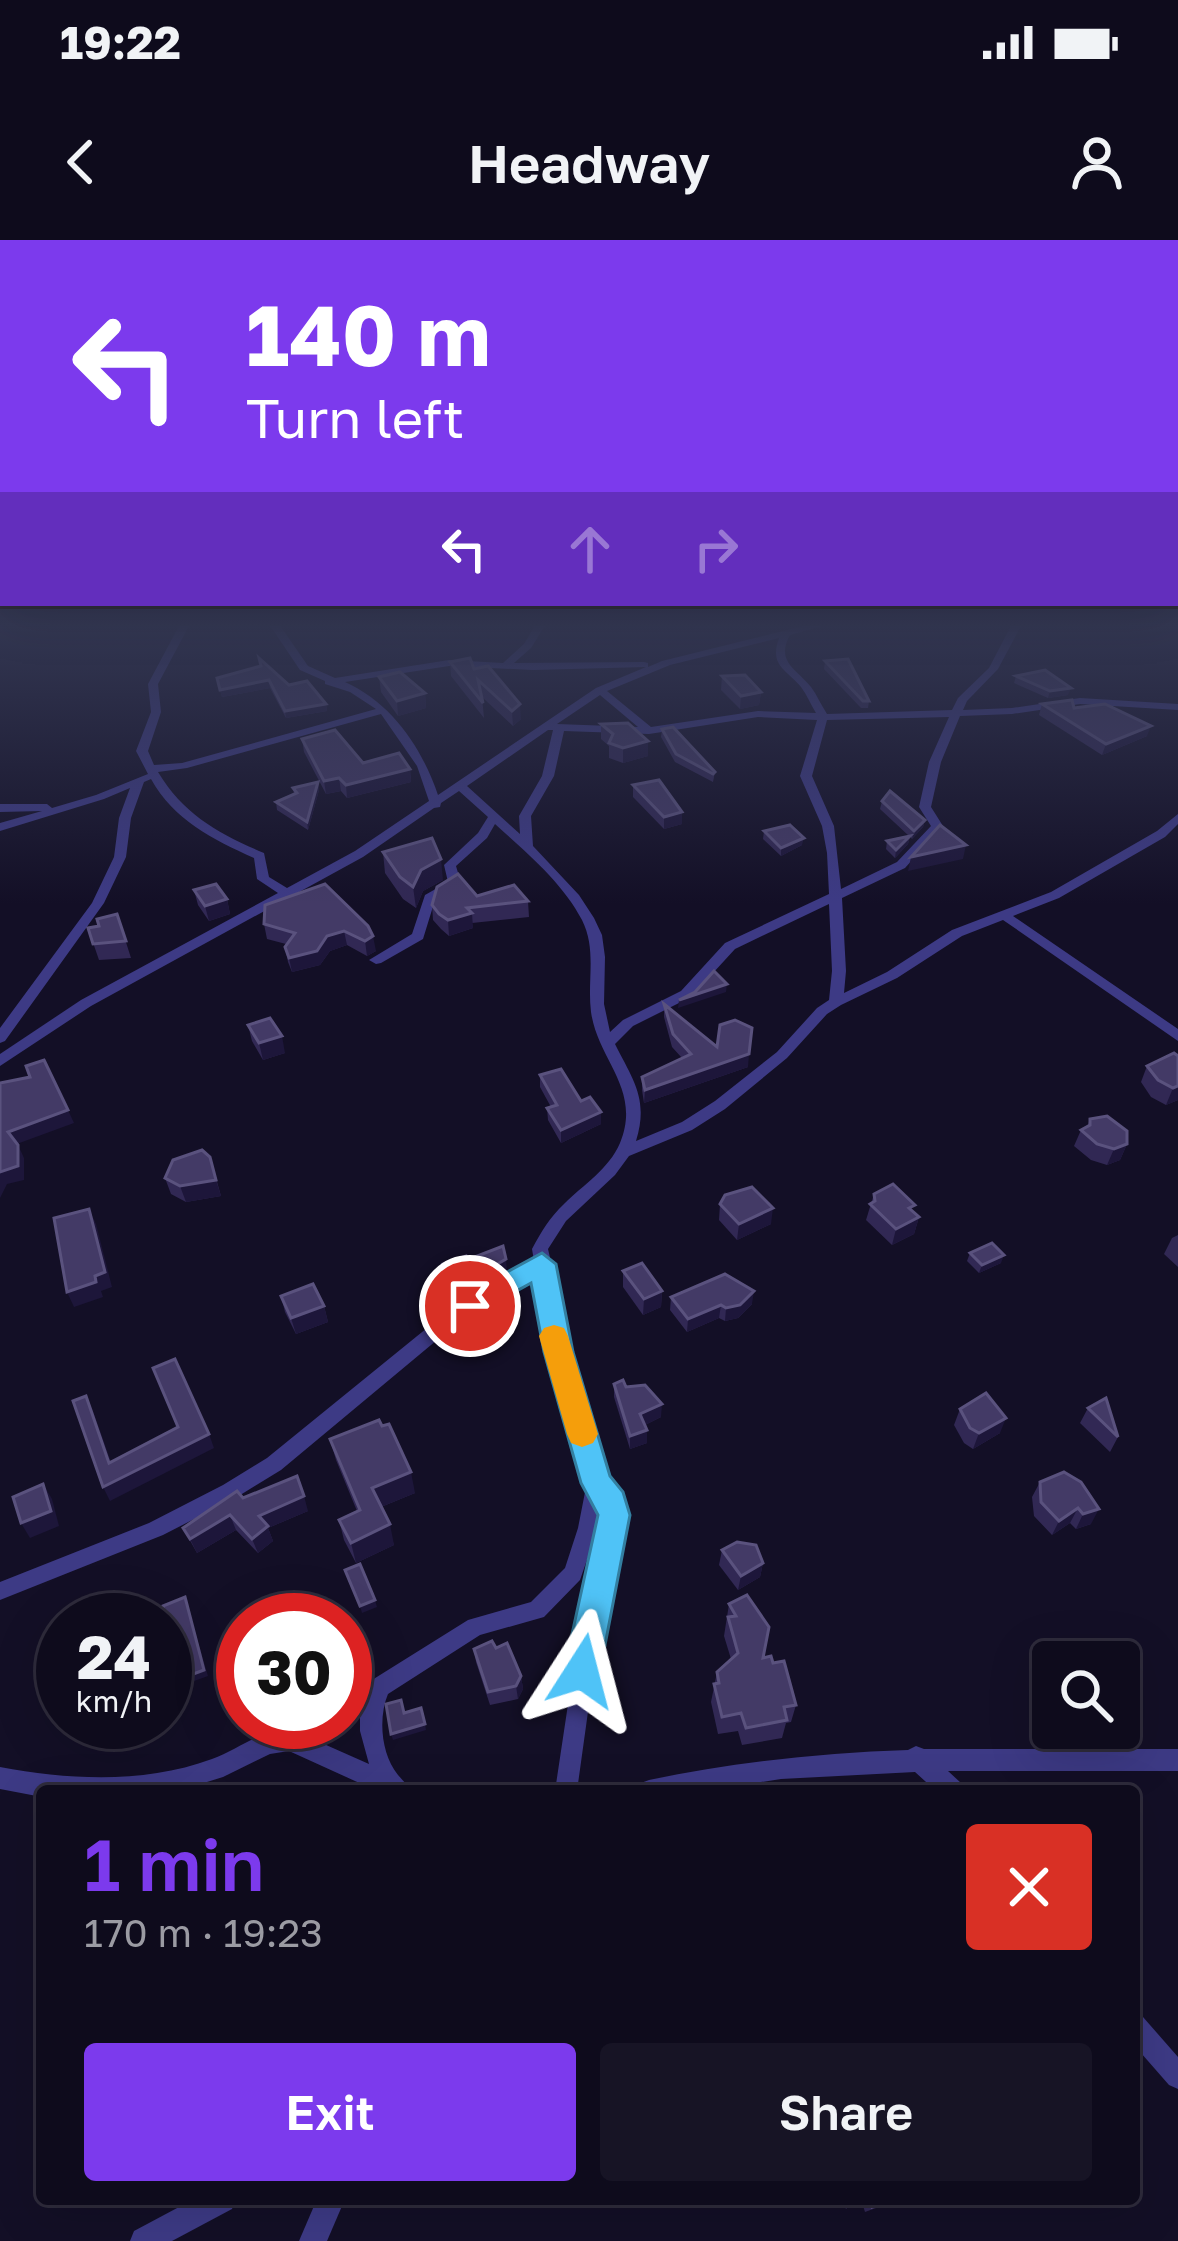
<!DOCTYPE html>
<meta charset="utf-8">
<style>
body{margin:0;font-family:"Golos Text",sans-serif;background:#171425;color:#f1f3f6;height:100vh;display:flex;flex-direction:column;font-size:45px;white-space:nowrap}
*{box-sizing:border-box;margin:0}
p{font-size:39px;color:#9b9ba3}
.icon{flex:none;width:66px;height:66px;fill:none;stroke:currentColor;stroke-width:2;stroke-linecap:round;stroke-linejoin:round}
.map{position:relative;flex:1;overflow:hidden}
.drawer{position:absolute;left:36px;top:1545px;width:1104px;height:420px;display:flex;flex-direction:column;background:#0e0b1c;border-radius:12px;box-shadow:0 12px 48px #0002,0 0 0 3px #2e2b3b}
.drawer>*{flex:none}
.hud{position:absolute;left:0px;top:0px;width:1179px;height:366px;box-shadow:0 12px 48px #0002,0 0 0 3px #2e2b3b;background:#7c3aed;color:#fff;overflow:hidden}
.tools{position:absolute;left:1032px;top:1401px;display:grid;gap:24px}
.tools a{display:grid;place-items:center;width:108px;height:108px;border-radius:12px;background:#0e0b1c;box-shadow:0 12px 48px #0002,0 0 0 3px #2e2b3b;font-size:60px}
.speed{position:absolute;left:36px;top:1353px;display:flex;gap:24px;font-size:60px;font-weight:700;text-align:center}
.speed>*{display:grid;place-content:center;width:156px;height:156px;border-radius:50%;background:#0e0b1c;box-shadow:0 12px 48px #0002,0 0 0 3px #2e2b3b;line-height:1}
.speed small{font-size:30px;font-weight:400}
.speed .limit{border:18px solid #d22;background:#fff;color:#111}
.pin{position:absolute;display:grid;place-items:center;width:102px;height:102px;color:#fff;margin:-51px;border:6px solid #fff;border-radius:50%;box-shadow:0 3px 12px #0007}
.me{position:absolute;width:132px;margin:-66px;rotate:9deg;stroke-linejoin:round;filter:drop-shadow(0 0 9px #0008)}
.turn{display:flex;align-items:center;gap:42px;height:252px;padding:0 48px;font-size:54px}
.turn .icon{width:156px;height:156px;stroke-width:2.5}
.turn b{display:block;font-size:84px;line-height:102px}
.lanes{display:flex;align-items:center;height:114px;padding:0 48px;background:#0003;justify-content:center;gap:60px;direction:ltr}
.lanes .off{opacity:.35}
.round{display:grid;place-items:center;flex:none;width:126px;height:126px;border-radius:12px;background:#171425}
.head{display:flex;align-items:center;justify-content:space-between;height:204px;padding:0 48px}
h1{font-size:72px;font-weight:600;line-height:90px;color:#7c3aed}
.button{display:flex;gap:24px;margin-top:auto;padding:24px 48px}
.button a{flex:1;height:138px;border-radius:12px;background:#7c3aed;color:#fff;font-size:48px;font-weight:600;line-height:138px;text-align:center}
.button a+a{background:#171425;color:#f1f3f6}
.status{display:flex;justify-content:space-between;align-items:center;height:84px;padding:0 60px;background:#0e0b1c;direction:ltr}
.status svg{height:33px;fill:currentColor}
header{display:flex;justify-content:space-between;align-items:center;height:156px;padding:0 48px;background:#0e0b1c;font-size:54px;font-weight:600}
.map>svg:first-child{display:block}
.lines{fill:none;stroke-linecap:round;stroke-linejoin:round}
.street{fill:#3d3a85;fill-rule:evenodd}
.wall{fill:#312854}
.shaded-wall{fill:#1d163a}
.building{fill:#433a66;stroke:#5a527e;stroke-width:3}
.route{fill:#4fc3f7;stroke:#337fa1;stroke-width:3}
.slow{fill:#f59e0b}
</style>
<div class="status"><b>19:22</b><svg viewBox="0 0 49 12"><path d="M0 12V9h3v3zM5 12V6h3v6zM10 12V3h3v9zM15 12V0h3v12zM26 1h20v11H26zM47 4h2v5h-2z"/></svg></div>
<header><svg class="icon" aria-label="back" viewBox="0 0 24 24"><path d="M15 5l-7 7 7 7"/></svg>Headway<svg class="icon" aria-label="person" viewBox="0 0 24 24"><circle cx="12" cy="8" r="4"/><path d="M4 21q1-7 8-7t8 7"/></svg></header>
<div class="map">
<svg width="1178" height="2001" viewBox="0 0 1178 2001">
<rect width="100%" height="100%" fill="#130f26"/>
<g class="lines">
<g class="street">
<path d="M180,384h10l-32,60 3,28 -13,39 6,14 28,-2 194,-54 -26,-17 -25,-8v-3l-25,-11 -31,-46h10l29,42 27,12 114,-18 54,3 21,-19 12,-20h10l-15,24 -17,15 130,-1 4,1v4l14,-6 149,-37h18l-39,11c-15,27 7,34 21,52 6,8 10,18 16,27l125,-4 6,-12 31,-30 23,-44h10l-24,45 -31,32 -4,9 49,-2 68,-10 98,6v6l-98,-6 -68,10 -52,2 -19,46 -10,45 12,19 -38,42 -63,30 4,73 -2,22 43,-21 65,-42 99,-38 106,-61 21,-17v10l-13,13 -106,61 -46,18 165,113v12l-175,-121 -41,16 -65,42 -56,27 -14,9 -40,44 -62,51 -33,21 -63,26 -14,19 -49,46 -18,28 10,43 -1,23 49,163 13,18 5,19 -22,96 -25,180h-22l27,-180 22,-96 -2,-11 -4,24 -18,52 -36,37 -64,18 -92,59c-10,24 -7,60 10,81 5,6 10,10 13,16h-34l-88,-40 -19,3 -47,23 -45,14h-136v6l-42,-8v-22c70,13 144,17 212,-8 27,-10 48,-29 78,-30l79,35 -9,-33v-23l12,-28 96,-60 63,-18 34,-34 13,-40 9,-46 -48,-167 1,-23 -3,-17 -82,50 -174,145 -44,27 -74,38 -163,65v-18l149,-59 74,-38 44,-27 176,-143 91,-54 -2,-12c9,-17 18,-32 32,-45 19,-19 45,-35 56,-61 22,-54 -22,-82 -29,-131 -4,-32 6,-62 -9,-92 -19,-37 -56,-68 -87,-96l-8,14 -31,28 5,17 -26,17 -12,39 -42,24 -5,1 -7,-4 43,-26 13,-39 23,-13 -4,-17 34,-32 10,-16 -29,-26 -18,12 -1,4 -6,1 -71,49 -272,149 -91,60v-12l81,-54 197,-107 -21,-14 -3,-21c-42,-19 -80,-38 -103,-79l-7,3 -13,36 -5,39 -22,46 -99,138 -5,2v-15l92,-125 22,-46 5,-39 11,-30 -26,11 -104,32v-8l42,-12 -42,1v-8h47l5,4 44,-13 52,-21 -12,-23 15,-39 -3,-28zM779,398c-10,28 7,31 22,49 6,8 10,18 15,26l-58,-2 -107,16 -44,-36 63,-26zM449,426l84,4 113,-3 -50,21 -158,107c-16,-47 -46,-92 -93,-113zM600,455l38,32 -81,-3zM381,474l36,52 12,35 -74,50 -68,37 -18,-11 -5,-24c-45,-19 -80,-38 -106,-81l29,-4zM758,477l59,3 -17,56 22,50 5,27 2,41 -104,49 -44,48 -58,29 -13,12 -6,-28 1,-47 -3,-22 -8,-17 -15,-23 -46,-49 -2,-30 23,-40 10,-45 85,3zM949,477l-20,45 -10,45 12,19 -34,36 -56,27 -7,-63 -22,-50 15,-56zM548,490h5l-11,46 -23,40 1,18 -53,-48zM829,664l3,67 -3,29 -12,8 -40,44 -62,49 -33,21 -46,19c13,-42 -3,-61 -21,-97l18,-18 58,-29 44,-48z"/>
<path d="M916,1506l8,3h254v22h-230l13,12 3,8h-28l-21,-19 -134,7 -78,12h-65l3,-8 8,-3c86,-18 171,-27 259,-30z"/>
<path d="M1134,1773l9,4 35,40v32l-9,-4 -35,-40z"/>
<path d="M194,1959h42l-4,10 -60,32h-42l4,-10z"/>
<path d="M317,1959h28l-18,42h-28z"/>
</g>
</g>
<g class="wall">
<path d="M825,421l44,40 -1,7h-7l-37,-39z"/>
<path d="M450,422l24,7 47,50 -8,7 -31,-29 2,21 -33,-42z"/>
<path d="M722,436l39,16 -2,13 -19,4 -19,-19z"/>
<path d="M1016,436l52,19 -20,3 -34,-15z"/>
<path d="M379,437l46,16 1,15 -28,8 -17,-24z"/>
<path d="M217,438l72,7 37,19 1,7 -41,7 -16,-30 -48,9z"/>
<path d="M1042,464l105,32 -45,19 -63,-40z"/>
<path d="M601,484l47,32 -25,7 -14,-5v-12l-8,-7z"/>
<path d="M662,489l53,43 -2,10 -38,-20 -14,-25z"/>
<path d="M302,499l61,24 47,6 1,13 -64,16 -6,-7 -15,3 -22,-42z"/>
<path d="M318,542l1,8 -11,40 -31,-20 -1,-8 18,-8 -1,-6z"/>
<path d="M633,545l49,27v12l-18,5 -31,-32z"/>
<path d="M882,561l43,19 -2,7 -11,12 -2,-3 -2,8 -13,14 -9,-9 1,-8 22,-5 -29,-27z"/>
<path d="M764,591l38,14 -21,11 -18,-17z"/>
<path d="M383,612l60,28 -20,11 -7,17 -13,-9 -18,-26z"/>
<path d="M325,644l51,67 -9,5 -20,-11 -17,6 -10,14 -28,7 -4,-10 -3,-15 1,-3 -19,-5 -3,-15z"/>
<path d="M194,650l33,9 3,15 -21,7 -11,-16z"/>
<path d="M477,656l51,5 1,16 -57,6 1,5 -24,8 -8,-7 -8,-9 -1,-15z"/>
<path d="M117,674l14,44 -32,2 -11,-32 11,-2z"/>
<path d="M664,764l53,43 31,20 -104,36 -2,-13v-13l40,-19 -10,-11 -8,-30z"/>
<path d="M248,785l37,28 -22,7 -11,-19z"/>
<path d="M1178,816v44l-12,5 -15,-8 -10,-15 6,-16z"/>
<path d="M540,835l61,37v12l-40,19 -13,-23 -1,-12 4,-1 -11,-20z"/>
<path d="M1090,879l37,25 -7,16 -13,5 -16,-5 -17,-14 7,-16 6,-3z"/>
<path d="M210,917l11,39 -35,6 -15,-8 -6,-16z"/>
<path d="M874,954l39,18 6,5 -5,17 -22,11 -26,-25z"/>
<path d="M720,964l51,20 -34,16 -18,-20z"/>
<path d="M1178,995v32l-14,-13 8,-16z"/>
<path d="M970,1013l31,10 -22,10 -12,-12z"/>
<path d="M467,1020l40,12 -17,10 -16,-2v6l-19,7 -10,-17 -2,-12z"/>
<path d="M623,1031l39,20 -1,16 -18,8 -20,-28z"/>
<path d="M281,1056l43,10 4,16 -32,12 -11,-22z"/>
<path d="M671,1057l81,7 -14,14 -13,3 -6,-3 -32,14 -17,-22z"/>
<path d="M614,1144l12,3 35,30 -16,8 2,18 -17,6 -16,-52z"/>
<path d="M1088,1168l30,29 -8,15 -30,-29z"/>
<path d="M960,1169l40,24 -27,16 -9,-6 -10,-18z"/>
<path d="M330,1199l85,54 -34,14 13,38 -38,18 -12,-23 -5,-20 18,-9 -21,-51z"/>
<path d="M1064,1232l27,52 -15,5 -6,-6 -18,12 -18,-19 -2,-19 8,-15z"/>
<path d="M243,1258l65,13 -40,17 5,13 -15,12 -22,-23 -39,23 -14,-25z"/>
<path d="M722,1310l41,13 -3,14 -22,13 -19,-25z"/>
<path d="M729,1364l34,54 10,5 23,42 -5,17 -5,1 -4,15 -40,7 -4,-14 -20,3 -7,-32 6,-30 14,-13 -7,-23z"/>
<path d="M496,1408l25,28 2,13 -5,10 -28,6 -14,-43 -2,-13z"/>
<path d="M842,1959h15l-11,10z"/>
<path d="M861,1959h32l-6,5 -22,8z"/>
</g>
<g class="shaded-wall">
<path d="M693,384h30l-31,7z"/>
<path d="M269,440l1,8 -48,9 -2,-7z"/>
<path d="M1071,448l-3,7 -20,3 2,-7z"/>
<path d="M761,452l-2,13 -19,4 1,-13z"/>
<path d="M425,453l1,15 -28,8 -1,-15z"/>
<path d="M326,464l1,7 -41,7 -1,-7z"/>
<path d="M520,464l1,15 -8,7 -1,-15z"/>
<path d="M1151,486l-4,10 -45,19 4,-11z"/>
<path d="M648,501v15l-25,7v-15z"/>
<path d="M410,529l1,13 -64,16 -1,-13z"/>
<path d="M339,538l2,13 -15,3 -2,-13z"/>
<path d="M318,542l1,8 -11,40 -1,-8z"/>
<path d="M682,572v12l-18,5v-12z"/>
<path d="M925,580l-2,7 -11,12 2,-8z"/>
<path d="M910,596l-2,8 -13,14 1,-8z"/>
<path d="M804,598l-2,7 -21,11v-8z"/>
<path d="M966,605l-3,14 -55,12 3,-14z"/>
<path d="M441,619l2,21 -20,11 -7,17 -3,-21 8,-17z"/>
<path d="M227,659l3,15 -21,7 -4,-15z"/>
<path d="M472,673l1,15 -24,8 -1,-16z"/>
<path d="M344,691l3,14 -17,6 -10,14 -28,7 -3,-14 38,-22z"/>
<path d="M373,696l3,15 -9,5 -2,-15z"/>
<path d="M727,744l-1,8 -48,16 1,-8z"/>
<path d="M282,796l3,17 -22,7 -4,-17z"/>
<path d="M749,814l-1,13 -104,36 1,-13z"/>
<path d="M1178,847v13l-12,5 7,-17z"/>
<path d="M68,870l6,13 -60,22 -6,-13z"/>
<path d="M601,872v12l-40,19v-13z"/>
<path d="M1127,904l-7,16 -13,5 7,-16z"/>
<path d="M18,905l6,13v22l-17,4 -7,14v-26z"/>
<path d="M216,940l5,16 -35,6 -6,-16z"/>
<path d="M773,968l-2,16 -34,16 2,-16z"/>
<path d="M89,969l7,15 16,63 -11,4 2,6 -29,10 -7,-15 28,-16z"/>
<path d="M919,977l-5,17 -22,11 4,-16z"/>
<path d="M1004,1015l-3,8 -22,10 3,-8z"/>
<path d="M506,1019l1,13 -17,10 -1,-13z"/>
<path d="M473,1033l1,13 -19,7 -1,-12z"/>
<path d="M662,1051l-1,16 -18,8 1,-16z"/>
<path d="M754,1051l-2,13 -14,14 -13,3 1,-13z"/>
<path d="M721,1065l-2,13 -32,14 1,-13z"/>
<path d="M324,1066l4,16 -32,12 -5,-16z"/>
<path d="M86,1156l7,15 23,65 -7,-13z"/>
<path d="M662,1164l-1,13 -22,11 1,-14z"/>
<path d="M1006,1178l-6,15 -27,16 6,-16z"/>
<path d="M647,1190v13l-17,6v-13z"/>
<path d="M209,1194l5,14 -104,53 -7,-14z"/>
<path d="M411,1232l4,21 -39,16 -4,-21z"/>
<path d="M43,1244l9,15 7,27 -29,12 -9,-15z"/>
<path d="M304,1256l4,15 -40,17 5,13 -15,12 -6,-14 7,-23z"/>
<path d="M1078,1268l-8,15 -18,12 7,-14z"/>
<path d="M1099,1269l-8,15 -15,5 7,-15z"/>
<path d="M230,1275l6,15 -39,23 -7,-14z"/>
<path d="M390,1284l4,21 -38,18 -5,-20z"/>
<path d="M763,1323l-3,14 -22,13 3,-14z"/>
<path d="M185,1357l23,79 -25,9 -3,-6z"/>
<path d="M375,1360l2,7 -15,6 -2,-7z"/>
<path d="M156,1367l6,12v1h-10z"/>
<path d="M521,1436l2,13 -5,10 -2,-13z"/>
<path d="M425,1484l1,6 -33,10 -2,-6z"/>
</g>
<g class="building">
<path d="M259,418l30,27 18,-4 19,23 -41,7 -16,-31 -49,10 -3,-12 44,-12z"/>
<path d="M470,418l4,11 14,-3 32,38 -8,7 -34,-31 5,23 -33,-41z"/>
<path d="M848,419l21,42h-6l-38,-40z"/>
<path d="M1045,430l26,18 -21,3 -34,-15z"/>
<path d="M400,432l25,21 -28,8 -18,-24z"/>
<path d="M745,435l16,17 -20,4 -19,-20z"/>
<path d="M1072,460l2,8 31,-4 46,22 -45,18 -64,-40z"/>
<path d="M628,483l20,18 -25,7 -14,-5 4,-9 -12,-10z"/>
<path d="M673,487l42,45 -2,2 -37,-20 -14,-25z"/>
<path d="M335,490l28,33 36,-10 11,16 -64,16 -7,-7 -15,3 -22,-42z"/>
<path d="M659,540l23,32 -18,5 -31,-32z"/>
<path d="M318,542l-11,40 -31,-20 21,-9 -4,-5z"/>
<path d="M890,551l35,29 -11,11 -32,-30z"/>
<path d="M790,585l14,13 -23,10 -17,-17z"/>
<path d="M940,585l26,20 -55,12z"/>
<path d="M910,596l-14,14 -9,-9z"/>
<path d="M432,598l9,21 -20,11 -8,17 -13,-10 -17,-25z"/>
<path d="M458,634l19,22 37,-11 14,16 -61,7 5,5 -24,7 -9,-6 -7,-9 5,-18z"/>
<path d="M216,644l11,15 -22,7 -11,-16z"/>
<path d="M325,644l43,42 5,10 -8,5 -21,-10 -17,5 -10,15 -28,7 -4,-11 10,-14 -31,-9 1,-19z"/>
<path d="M117,674l9,27 -33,3 -5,-16 11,-2 -2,-7z"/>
<path d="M714,731l13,13 -48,16 16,-8z"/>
<path d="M664,764l53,43 3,-22 15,-5 17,8 -3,26 -104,36 -3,-13 49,-23 -18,-20z"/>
<path d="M270,778l12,18 -23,7 -11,-18z"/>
<path d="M1174,813l4,3v30l-5,2 -15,-8 -11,-14z"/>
<path d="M44,820l24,50 -60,22 10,13v21l-18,6v-89l30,-6 -4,-11z"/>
<path d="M561,829l20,32 9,-4 11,15 -40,18 -14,-22 10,-3 -17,-30z"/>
<path d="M1107,876l20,15v13l-13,5 -17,-5 -16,-14 9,-5v-6z"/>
<path d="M202,910l8,7 6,23 -36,6 -15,-8 8,-18z"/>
<path d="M893,944l22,21 -6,3 10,9 -23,12 -26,-25 5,-3 -1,-7z"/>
<path d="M752,947l21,21 -34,16 -19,-20 5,-9z"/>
<path d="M89,969l16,63 -10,4 1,6 -29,10 -13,-74z"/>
<path d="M992,1003l12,12 -22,10 -12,-12z"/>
<path d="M503,1006l3,13 -17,10 -18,-2 2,6 -19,8 -11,-17 23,-8 1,4z"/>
<path d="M642,1023l20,28 -18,8 -21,-28z"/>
<path d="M725,1034l29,17 -14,14 -14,3 -5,-3 -33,14 -17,-22z"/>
<path d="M313,1044l11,22 -33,12 -10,-22z"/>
<path d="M175,1119l34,75 -106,53 -30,-86 13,-5 23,67 69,-36 -25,-59z"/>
<path d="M623,1140l3,7 19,-2 17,19 -22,10 7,16 -17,6 -16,-52z"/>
<path d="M986,1153l20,25 -27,15 -9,-5 -10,-19z"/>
<path d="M1106,1158l12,39 -30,-29z"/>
<path d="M379,1180l3,6 7,-2 22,48 -39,16 18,36 -39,19 -12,-23 21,-10 -30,-71z"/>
<path d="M1064,1232l17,10 18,27 -16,5 -5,-6 -19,13 -18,-19 -1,-20z"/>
<path d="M297,1236l7,20 -45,20 9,10 -16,13 -22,-24 -40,24 -7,-11 54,-37 6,7z"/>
<path d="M43,1244l8,27 -30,12 -8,-26z"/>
<path d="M737,1302l19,3 7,18 -22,13 -19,-26z"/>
<path d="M360,1324l15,36 -15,6 -15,-36z"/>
<path d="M747,1355l22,32 -6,31 8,-2 2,7 11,-2 12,44 -12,2 3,13 -41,8 -5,-15 -19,4 -8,-33 5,-1 -2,-11 21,-19 -10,-36 8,-1 -7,-12z"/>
<path d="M122,1356l8,23 26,-12 -4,13h-53l-3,-12z"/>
<path d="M185,1357l19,73 -24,9 -17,-73z"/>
<path d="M492,1401l4,7 11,-5 14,33 -5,10 -28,6 -14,-43z"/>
<path d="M401,1460l3,13 17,-5 4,16 -34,10 -5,-30z"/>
<path d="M869,1959h24l-21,8z"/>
</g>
<linearGradient id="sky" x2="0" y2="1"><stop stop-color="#0a0815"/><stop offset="0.58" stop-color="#333752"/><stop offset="1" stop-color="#333752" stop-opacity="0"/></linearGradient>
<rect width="1178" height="664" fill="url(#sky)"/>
<path class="route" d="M542,1013l14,11 17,88 37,124 13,16 7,23 -30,156 -6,12 -12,5 -12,-5 -6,-12 34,-156 -17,-32 -37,-131 -13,-69 -61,34 -11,-3 -4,-8 4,-8z"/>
<path class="slow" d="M554,1085l10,3 4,8 30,98 -5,9 -11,4 -11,-4 -4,-9 -28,-98 5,-8z"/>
</svg>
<div class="tools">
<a><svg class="icon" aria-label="search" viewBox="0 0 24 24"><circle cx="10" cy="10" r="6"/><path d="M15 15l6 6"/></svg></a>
</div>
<div class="speed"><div>24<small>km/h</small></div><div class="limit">30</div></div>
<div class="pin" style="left:470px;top:1066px;background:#d93025"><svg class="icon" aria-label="arrive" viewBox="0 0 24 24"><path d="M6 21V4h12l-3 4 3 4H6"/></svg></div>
<svg class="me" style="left:582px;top:1431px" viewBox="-20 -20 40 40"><path d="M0-17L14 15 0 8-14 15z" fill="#4fc3f7" stroke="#fff" stroke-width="4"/></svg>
<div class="hud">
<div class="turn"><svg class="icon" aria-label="left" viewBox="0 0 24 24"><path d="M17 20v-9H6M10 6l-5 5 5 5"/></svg><div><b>140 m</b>Turn left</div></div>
<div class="lanes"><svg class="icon" aria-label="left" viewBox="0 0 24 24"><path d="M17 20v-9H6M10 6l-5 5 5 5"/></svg><svg class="icon off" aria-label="ahead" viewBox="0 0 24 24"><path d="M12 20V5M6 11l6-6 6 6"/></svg><svg class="icon off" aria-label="right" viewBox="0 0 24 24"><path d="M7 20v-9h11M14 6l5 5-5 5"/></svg></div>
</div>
<section class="drawer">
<div class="head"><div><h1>1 min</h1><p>170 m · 19:23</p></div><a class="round" style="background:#d93025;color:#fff"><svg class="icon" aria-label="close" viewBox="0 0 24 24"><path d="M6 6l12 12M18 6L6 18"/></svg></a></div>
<div class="button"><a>Exit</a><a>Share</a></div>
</section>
</div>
